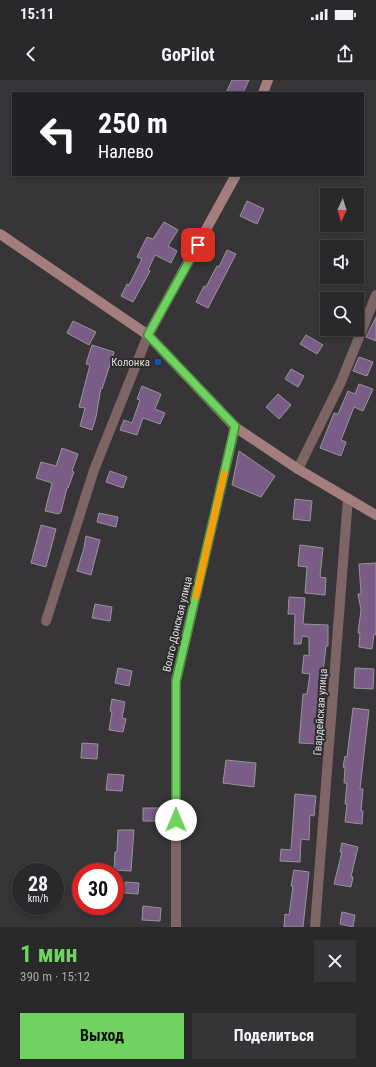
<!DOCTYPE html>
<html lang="ru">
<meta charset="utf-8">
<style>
body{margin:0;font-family:"Roboto Condensed",sans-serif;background:#353436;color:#f1f3f6;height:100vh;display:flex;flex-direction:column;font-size:15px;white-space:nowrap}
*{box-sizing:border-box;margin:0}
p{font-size:13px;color:#a5a6a8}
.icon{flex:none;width:22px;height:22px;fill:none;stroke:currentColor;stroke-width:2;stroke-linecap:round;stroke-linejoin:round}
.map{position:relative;height:847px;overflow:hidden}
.sheet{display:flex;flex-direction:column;background:#29282a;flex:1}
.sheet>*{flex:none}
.guide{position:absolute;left:12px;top:12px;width:352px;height:84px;border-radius:0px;box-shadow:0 2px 6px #0003,0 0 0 1px #454447;background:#202124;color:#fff;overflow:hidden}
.needle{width:26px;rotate:184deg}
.fabs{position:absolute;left:320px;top:108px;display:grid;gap:8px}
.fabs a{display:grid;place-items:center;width:44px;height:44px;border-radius:0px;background:#29282a;box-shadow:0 2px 6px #0003,0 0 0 1px #454447;font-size:20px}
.speed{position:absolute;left:12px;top:783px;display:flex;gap:8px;font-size:20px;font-weight:700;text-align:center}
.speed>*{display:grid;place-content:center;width:52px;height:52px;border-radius:50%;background:#29282a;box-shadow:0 2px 6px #0003,0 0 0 1px #454447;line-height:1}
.speed small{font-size:10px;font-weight:400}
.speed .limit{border:6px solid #d22;background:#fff;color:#111}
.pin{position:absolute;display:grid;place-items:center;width:34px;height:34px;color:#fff;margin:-17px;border-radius:8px;box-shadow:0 2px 6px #0006}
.me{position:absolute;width:44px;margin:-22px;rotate:0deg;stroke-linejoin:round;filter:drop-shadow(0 0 3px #0008)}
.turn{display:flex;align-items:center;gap:14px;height:84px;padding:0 20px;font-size:18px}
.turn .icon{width:52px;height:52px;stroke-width:2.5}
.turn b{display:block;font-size:28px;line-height:34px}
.round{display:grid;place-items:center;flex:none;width:42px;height:42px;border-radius:0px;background:#353436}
.summary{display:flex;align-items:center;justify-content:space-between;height:68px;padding:0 20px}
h1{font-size:24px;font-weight:700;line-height:30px;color:#70d35f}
.action{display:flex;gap:8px;margin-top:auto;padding:8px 20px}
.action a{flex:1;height:46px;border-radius:0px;background:#70d35f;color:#111;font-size:16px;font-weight:700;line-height:46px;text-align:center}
.action a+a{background:#353436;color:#f1f3f6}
.status{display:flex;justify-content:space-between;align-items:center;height:28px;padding:0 20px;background:#29282a;direction:ltr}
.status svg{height:11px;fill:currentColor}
header{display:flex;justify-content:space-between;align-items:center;height:52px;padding:0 20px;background:#29282a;font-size:18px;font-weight:700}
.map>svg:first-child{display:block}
.building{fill:#795d86;stroke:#979598}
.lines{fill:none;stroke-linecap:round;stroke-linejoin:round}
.street{stroke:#7d6465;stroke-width:10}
.secondary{stroke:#a47d7e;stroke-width:10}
.route-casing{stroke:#49893e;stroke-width:10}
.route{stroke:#70d35f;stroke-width:7}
.slow{stroke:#f59e0b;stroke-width:7}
.transit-dot{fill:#1a4fb4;stroke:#2d2b2e;stroke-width:1.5}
.labels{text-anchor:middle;stroke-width:4;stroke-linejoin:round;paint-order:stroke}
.poi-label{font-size:11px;fill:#dfdee0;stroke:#2d2b2e;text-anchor:end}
.street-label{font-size:11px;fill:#dfdee0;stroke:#2d2b2e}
</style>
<div class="status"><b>15:11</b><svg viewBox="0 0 49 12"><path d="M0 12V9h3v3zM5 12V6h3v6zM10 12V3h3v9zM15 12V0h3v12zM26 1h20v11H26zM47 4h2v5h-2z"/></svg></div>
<header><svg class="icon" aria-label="back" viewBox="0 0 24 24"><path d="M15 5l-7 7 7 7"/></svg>GoPilot<svg class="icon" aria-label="share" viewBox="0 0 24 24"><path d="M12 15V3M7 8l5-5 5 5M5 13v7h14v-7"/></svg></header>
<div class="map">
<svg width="376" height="847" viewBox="0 0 376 847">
<rect width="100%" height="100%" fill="#373538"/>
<g class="building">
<path d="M232,0h17l-6,13h-17z"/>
<path d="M247,121l17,8 -7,15 -17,-8z"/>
<path d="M164,142l14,8 -10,16 9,5 -6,12 -16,-8 -7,15 2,1 -17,31 -12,-6 6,-12 2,1 13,-26 -5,-2 10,-20 6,2z"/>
<path d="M227,170l9,4 -28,54 -12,-6 8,-16 2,1 11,-21 2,1z"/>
<path d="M376,237v24l-10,-4z"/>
<path d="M73,241l23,11 -7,13 -22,-12z"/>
<path d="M306,255l17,10 -6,9 -17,-10z"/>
<path d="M92,265l22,7 -12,37 -1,-1 -5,29 -4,13 -12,-4 5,-18 -6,-1 11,-42 -4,-1z"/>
<path d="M359,277l14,5 -6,14 -14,-5z"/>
<path d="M291,289l13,7 -6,11 -13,-8z"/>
<path d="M359,304l14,5 -10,22 -9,-4 -13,33 5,2 -5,14 -21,-8 14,-35 4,1 10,-23 7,3z"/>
<path d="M142,306l19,8 -6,15 10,4 -5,11 -17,-6 -6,17 -17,-5 4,-10 8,3 8,-23 -3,-1z"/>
<path d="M278,314l13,11 -12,14 -13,-12z"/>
<path d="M62,368l16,6 -6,17 2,1 -6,16h-1l-6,24h-1l-1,2 -14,-3 7,-28 -16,-5 5,-16 15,4z"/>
<path d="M239,371l36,25 -14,21 -29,-12z"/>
<path d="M110,391l17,6 -4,11 -17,-6z"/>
<path d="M295,419l17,2 -2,20 -17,-2z"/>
<path d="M99,433l19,4 -2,10 -19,-5z"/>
<path d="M41,445l15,4 -10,38 -15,-4z"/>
<path d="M86,456l14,4 -9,35 -14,-4 7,-23z"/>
<path d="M300,465l23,3 -3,29 6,1 -1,17 -20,-2 2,-26 -9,-1z"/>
<path d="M376,483v72l-2,-1 -2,15 -13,-2 1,-14h-2l3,-23 -3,-16h3l-2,-30z"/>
<path d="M289,517l16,1 -2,26 25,1v21h-2l-4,35 5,1 -2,11h-2l-4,51 -20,-1 4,-49h4l3,-20 -8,-1 2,-18 5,1v-19l-7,-1 -1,8h-7l1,-30h-7z"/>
<path d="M95,524l17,3 -2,14 -18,-3z"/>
<path d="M118,588l14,3 -3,15 -14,-3z"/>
<path d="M355,588l19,1 -1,20 -19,-1z"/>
<path d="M112,619l13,3 -3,16 4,1 -3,13 -14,-2 3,-18 -2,-1z"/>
<path d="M353,628l16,2 -9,79h3l-2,22h2l-1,13 -17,-2 2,-18h-2l2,-21h-3l1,-15 -2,-1 2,-11 2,1z"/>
<path d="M82,663l16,1 -1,15 -16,-1z"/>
<path d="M226,680l30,3 -2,24 -31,-4z"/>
<path d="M108,694l16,1 -2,16 -16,-1z"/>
<path d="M295,714l21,2 -2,20 -4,-1 -1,25 -8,-1 -1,23 -20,-1 1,-12 10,1z"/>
<rect x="143" y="728" width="22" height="13"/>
<path d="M118,750h16l-3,41 -17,-1 1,-18h2z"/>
<path d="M342,763l16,4 -7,30h2l-2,10 -17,-3 8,-32h-2z"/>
<path d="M294,790l15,2 -6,55h-19l1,-13 4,1 4,-29h-2z"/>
<path d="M125,802l14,1 -1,11 -14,-1z"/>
<path d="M143,826l18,2 -1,13 -18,-1z"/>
<path d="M342,832l13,3 -2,12 -13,-3z"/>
</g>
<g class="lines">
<g class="street">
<path d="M298,389l43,-87 35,-87"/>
<path d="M46,541l48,-151 54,-135"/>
<path d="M176,847v-246l59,-254"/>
<path d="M315,847l33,-429"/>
</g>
<g class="secondary">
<path d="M263,13l5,-13"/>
<path d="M0,154l148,101 87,92 63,42 78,46"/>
<path d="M148,255l88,-160"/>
</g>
</g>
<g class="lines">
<g class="route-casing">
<path id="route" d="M176,740v-139l59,-255 -87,-91 50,-90"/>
</g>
<use href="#route" class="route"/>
<path class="slow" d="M196,516l28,-122"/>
</g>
<rect class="transit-dot" x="154" y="278" width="8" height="8" rx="2"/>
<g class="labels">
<g class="poi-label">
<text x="150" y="286">Колонка</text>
</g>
<g class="street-label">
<text transform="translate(177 544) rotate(-77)" y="4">Волго-Донская улица</text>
<text transform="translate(320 632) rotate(-86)" y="4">Гвардейская улица</text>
</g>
</g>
</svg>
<div class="fabs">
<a><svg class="needle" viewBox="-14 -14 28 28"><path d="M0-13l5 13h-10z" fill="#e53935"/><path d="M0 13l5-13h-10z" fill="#a5a6a8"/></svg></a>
<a><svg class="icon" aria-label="sound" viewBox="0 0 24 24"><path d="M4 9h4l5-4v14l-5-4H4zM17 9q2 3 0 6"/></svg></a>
<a><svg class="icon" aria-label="search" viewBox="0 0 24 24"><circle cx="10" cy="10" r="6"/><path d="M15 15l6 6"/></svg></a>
</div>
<div class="speed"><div>28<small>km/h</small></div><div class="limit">30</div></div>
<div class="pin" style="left:198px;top:165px;background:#d93025"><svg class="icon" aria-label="arrive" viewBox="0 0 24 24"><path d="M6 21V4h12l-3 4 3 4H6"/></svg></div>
<svg class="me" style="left:176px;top:740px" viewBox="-20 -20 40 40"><circle r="19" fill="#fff"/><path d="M0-13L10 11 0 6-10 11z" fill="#70d35f"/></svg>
<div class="guide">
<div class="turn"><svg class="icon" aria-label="left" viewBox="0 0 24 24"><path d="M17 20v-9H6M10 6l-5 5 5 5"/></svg><div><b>250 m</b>Налево</div></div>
</div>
</div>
<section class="sheet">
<div class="summary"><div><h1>1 мин</h1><p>390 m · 15:12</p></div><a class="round"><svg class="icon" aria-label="close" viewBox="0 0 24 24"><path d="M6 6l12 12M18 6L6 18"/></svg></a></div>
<div class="action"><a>Выход</a><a>Поделиться</a></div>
</section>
